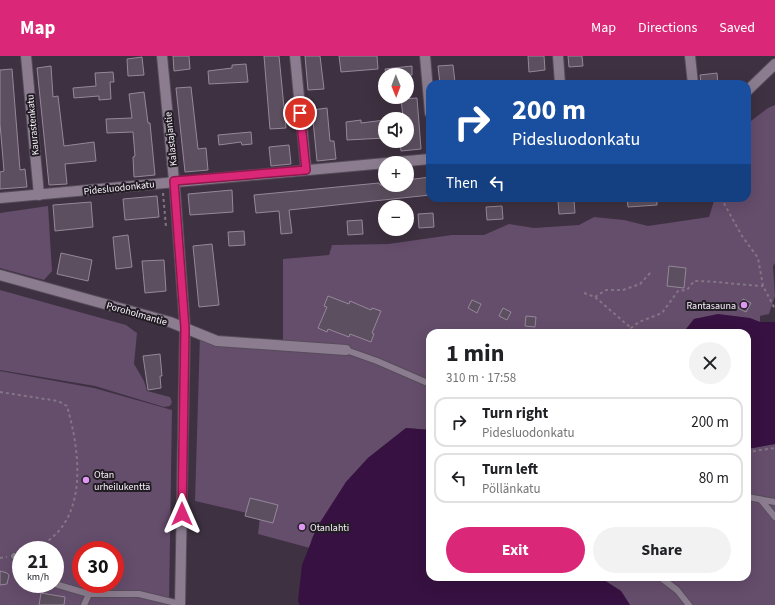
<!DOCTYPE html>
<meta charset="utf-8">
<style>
body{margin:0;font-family:"Source Sans 3",sans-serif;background:#f2f2f2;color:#202124;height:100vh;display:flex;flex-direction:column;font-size:15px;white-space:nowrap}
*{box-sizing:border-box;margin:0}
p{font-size:13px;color:#757577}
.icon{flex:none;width:22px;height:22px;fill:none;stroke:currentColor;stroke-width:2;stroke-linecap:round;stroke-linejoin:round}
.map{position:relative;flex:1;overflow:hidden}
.side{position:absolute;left:426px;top:273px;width:325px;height:252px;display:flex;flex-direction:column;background:#fff;border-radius:12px;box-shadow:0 4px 16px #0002}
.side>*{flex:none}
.hud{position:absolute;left:426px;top:24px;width:325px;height:122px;border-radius:12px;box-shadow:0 4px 16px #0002;background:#1a4fa0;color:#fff;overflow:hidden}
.needle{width:26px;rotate:179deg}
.controls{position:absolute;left:378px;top:12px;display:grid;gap:8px}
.controls a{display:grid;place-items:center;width:36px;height:36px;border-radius:50%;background:#fff;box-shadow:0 4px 16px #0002;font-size:20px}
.speed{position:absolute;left:12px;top:485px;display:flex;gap:8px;font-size:20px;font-weight:700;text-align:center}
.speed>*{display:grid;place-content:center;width:52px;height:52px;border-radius:50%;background:#fff;box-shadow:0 4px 16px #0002;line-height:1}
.speed small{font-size:10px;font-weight:400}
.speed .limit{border:6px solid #d22;background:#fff;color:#111}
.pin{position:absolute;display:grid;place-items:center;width:34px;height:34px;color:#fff;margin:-17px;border:2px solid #fff;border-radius:50%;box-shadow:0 1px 4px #0007}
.me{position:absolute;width:44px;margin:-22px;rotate:0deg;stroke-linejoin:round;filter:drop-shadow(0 0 3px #0008)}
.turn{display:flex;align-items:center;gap:14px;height:84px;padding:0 20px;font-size:18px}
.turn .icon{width:52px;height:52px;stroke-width:2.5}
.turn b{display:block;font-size:28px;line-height:34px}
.then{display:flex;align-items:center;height:38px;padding:0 20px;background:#0003;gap:8px;font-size:15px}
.round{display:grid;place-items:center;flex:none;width:42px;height:42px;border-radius:21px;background:#f2f2f2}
.headline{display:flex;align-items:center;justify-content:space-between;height:68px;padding:0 20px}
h1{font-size:24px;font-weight:700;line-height:30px}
.button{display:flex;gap:8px;margin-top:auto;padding:8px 20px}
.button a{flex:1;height:46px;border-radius:24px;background:#db2777;color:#fff;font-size:16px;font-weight:700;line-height:46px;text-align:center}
.button a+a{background:#f2f2f2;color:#202124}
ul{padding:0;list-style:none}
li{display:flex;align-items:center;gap:12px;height:50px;margin:0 8px 6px;padding:0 12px;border:2px solid #e0e0e0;border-radius:12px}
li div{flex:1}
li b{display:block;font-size:15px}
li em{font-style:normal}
header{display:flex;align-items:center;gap:24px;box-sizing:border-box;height:56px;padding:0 20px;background:#db2777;color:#fff}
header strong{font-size:19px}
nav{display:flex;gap:22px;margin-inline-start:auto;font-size:14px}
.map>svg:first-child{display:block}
.green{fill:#654d6c;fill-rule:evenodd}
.water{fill:#371141}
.building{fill:#5c4f5f;stroke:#96889a}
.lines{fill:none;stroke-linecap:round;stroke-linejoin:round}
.service-casing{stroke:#574d5a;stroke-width:8}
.minor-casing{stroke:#574d5a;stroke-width:12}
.path{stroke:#827684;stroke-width:2;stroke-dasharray:3 3;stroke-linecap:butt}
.service{stroke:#8b7d8f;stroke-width:6}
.minor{stroke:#8b7d8f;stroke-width:10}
.route-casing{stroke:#8e194d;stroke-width:10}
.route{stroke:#db2777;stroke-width:7}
.poi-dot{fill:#de98f2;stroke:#211c23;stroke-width:1.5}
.labels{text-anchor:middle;stroke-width:4;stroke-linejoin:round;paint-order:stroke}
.street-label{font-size:10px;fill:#faf2fc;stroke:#211c23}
.poi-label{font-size:10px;fill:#faf2fc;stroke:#211c23;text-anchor:start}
</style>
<header>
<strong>Map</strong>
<nav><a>Map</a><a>Directions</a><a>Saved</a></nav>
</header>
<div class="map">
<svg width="775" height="549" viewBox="0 0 775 549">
<rect width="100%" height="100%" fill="#3e3141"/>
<g class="green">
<path d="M775,49v158l-2,3 2,30 -6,18 -9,2v6c-22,-8 -44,-7 -66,-3l-11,14h-253v97l-24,-2 -38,30 -22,24 -34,56 -2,10 -52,-14 2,-18 -65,-15 5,-167 83,11v-86l46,-4 3,-10 56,-1 64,-9h32l25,-11 25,4 45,-3 15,-8 30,3 24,6 61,-9 6,-19h32v-74l21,-16z"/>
<path d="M48,150l4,65 -8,9 -44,-12v-55z"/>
<path d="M0,234l126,35 11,8 -3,31 10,17 3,10 23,6 2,5 -2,4 -6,1 -69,-21 -95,-16z"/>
<path d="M0,315l94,17 78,22 -3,195h-169zM21,494h34v34h-34zM81,494h34v34h-34z"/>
<path d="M775,388v161h-145l-9,-14 -22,-14h148v-128z"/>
</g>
<g class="water">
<path d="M718,258l32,4 10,4h15v122l-28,5v-116h-64l11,-14z"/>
<path d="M406,372l24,2v147h169l22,14 9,14h-330l-2,-4 4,-36 15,-38 29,-45 22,-24z"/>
</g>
<g class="building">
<path d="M173,0h16l1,13 -16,2z"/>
<path d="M264,0h15l7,72 -16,1z"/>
<path d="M305,0h15l4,33 -16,1z"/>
<path d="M339,0h38l1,13 -37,3z"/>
<path d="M528,0h16l1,14 -16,2z"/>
<path d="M568,0h14l1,10 -14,1z"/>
<path d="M142,1l2,18 -16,1 -1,-17z"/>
<path d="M246,8l2,18 -39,2 -1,-13 24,-3v-3z"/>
<path d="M453,9l2,17 -15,2 -2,-18z"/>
<path d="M51,10l2,31 5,-1 6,50 30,-4 2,19 -31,3 2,20 -18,1 -12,-117z"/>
<path d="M412,10v9h-26l-1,-6z"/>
<path d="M12,13l8,101 5,-1 2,18 -27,2v-17l4,-1 -4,-47v-54z"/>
<path d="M113,16l1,10h-4l1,17 -12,1v-4l-25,2 -1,-10 23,-2 -1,-13z"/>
<path d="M717,17l1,11h-17l-1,-9z"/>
<path d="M191,31l7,62 8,-1 2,22 -23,2 -9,-84z"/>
<path d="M144,36l4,31h2l5,52 -21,2 -1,-20 2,-1 -2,-24 -26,1 -1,-14 26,-1 -3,-24z"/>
<path d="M417,42l4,51 -20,2 -1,-10h7v-24h-4l-2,-18z"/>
<path d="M327,52l3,33h4l2,18 -19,2 -5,-51z"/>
<path d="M361,64v3l24,-3v18l-38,2 -1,-18z"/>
<path d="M251,76l1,12 -10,1 -1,-3 -22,3 -1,-10z"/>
<path d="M289,89l2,19 -20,2 -2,-19z"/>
<path d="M430,121v18l-141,15 3,23 -11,1 -2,-23 -23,2 -2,-18 125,-12 1,2h27v-5z"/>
<path d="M232,134l1,22 -43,3 -2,-21z"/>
<path d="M157,140l2,21 -34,3 -2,-21z"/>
<path d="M627,142h30v7l-29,2z"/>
<path d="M574,144l1,13 -16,1 -1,-13z"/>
<path d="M91,146l2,25 -38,4 -2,-26z"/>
<path d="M502,150l1,13 -16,1 -1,-13z"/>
<path d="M433,157l1,14 -15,1 -1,-14z"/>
<path d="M362,164l1,14 -15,1 -1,-14z"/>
<path d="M244,175l1,14 -16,1 -1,-14z"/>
<path d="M128,179l4,32 -16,2 -3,-32z"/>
<path d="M212,188l7,61 -20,2 -6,-61z"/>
<path d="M61,197l31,7 -4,21 -31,-7z"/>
<path d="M164,204l2,31 -21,2 -3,-32z"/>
<path d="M669,210l17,2 -2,20 -17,-2z"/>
<path d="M328,240l21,8 1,-3 21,9 1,-2 9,3 -9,22 2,1 -3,8 -21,-8 -1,3 -21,-8 -1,3 -9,-4 9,-21 -3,-1z"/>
<path d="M743,243l8,4 -5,9 -8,-4z"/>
<path d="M472,244l9,4 -4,9 -9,-5z"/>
<path d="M503,252l8,4 -4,8 -8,-4z"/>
<path d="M526,260l10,1 -1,10 -10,-1z"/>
<path d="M160,298l2,22h-2l1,12 -13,2 -5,-34z"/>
<path d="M250,442l28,7 -5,18 -28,-7z"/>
<path d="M0,515l7,2 2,2 -2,9 -7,1z"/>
<path d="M41,537l24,4 -1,8h-25z"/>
</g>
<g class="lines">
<g class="service-casing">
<g id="service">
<path d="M346,294l31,11 53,23"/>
<path d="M747,441l28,5"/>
<path d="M761,444l14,17"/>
<path d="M14,500l7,7"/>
<path d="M660,521l17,13 12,15"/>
<path d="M55,528l34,10"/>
<path d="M84,549l5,-11h50l41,10"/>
</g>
</g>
<g class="minor-casing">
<g id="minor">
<path d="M26,0l13,139"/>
<path d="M162,0l13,135 10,137 -5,277"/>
<path d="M295,0l11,113"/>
<path d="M425,0l5,57"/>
<path d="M558,0l2,28"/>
<path d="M690,0l3,28"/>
<path d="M747,35l28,-27"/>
<path d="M0,142l430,-39"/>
<path d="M0,219l170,47 47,19 129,9"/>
</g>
</g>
<g class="path">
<path d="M163,137l3,34"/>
<path d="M721,142l21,38 16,22 5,28 12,23"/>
<path d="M584,237l11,4 36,31"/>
<path d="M595,241l11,-7h17l17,-6 11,-12"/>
<path d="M635,277l-4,-5 8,-6 23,-9 16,-22 9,-1 7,-9c23,0 45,4 69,5"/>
<path d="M0,336l58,9 9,5c14,49 23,121 -36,144"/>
<path d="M747,396l28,-4"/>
<path d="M0,502l7,-1"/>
</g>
<use href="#service" class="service"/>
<use href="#minor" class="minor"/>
</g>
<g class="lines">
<g class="route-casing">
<path id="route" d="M182,458l3,-186 -11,-147 132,-11 -6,-57"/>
</g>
<use href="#route" class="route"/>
</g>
<g class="poi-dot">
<circle cx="744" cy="249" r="4"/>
<circle cx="86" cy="424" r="4"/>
<circle cx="302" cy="471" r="4"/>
</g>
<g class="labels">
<g class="street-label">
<text transform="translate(32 69) rotate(-95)" y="4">Kaurastenkatu</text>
<text transform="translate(170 83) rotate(-96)" y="4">Kalastajantie</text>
<text transform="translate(119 131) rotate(-6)" y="4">Pidesluodonkatu</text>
<text transform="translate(137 257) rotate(16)" y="4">Poroholmantie</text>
</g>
<g class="poi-label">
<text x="736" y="253" text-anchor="end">Rantasauna</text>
<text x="94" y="422">Otan<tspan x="94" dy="12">urheilukenttä</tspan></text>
<text x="310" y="475">Otanlahti</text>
</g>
</g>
</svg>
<div class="controls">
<a><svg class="needle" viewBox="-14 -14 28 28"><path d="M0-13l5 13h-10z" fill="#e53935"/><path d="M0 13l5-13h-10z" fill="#757577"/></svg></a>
<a><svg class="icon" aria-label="sound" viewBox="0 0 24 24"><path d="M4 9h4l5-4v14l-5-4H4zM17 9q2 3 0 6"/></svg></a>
<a>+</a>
<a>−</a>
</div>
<div class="speed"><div>21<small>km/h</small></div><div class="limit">30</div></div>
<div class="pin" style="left:300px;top:57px;background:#d93025"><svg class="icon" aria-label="arrive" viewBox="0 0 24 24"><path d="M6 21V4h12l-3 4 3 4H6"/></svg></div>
<svg class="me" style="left:182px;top:458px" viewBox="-20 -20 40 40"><path d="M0-17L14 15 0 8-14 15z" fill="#db2777" stroke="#fff" stroke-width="4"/></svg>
<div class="hud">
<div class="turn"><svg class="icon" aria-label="right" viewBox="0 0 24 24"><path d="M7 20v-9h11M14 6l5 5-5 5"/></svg><div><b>200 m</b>Pidesluodonkatu</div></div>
<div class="then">Then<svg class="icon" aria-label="left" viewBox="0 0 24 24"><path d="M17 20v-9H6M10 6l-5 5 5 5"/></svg></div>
</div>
<section class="side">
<div class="headline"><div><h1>1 min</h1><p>310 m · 17:58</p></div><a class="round"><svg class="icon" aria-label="close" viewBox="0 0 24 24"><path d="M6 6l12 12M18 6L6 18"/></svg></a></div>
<ul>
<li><svg class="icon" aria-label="right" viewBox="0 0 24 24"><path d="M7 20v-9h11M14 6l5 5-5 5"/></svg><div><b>Turn right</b><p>Pidesluodonkatu</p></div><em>200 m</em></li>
<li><svg class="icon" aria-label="left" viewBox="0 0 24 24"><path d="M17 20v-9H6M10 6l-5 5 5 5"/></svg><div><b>Turn left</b><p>Pöllänkatu</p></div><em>80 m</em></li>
</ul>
<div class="button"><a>Exit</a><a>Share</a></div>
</section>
</div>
